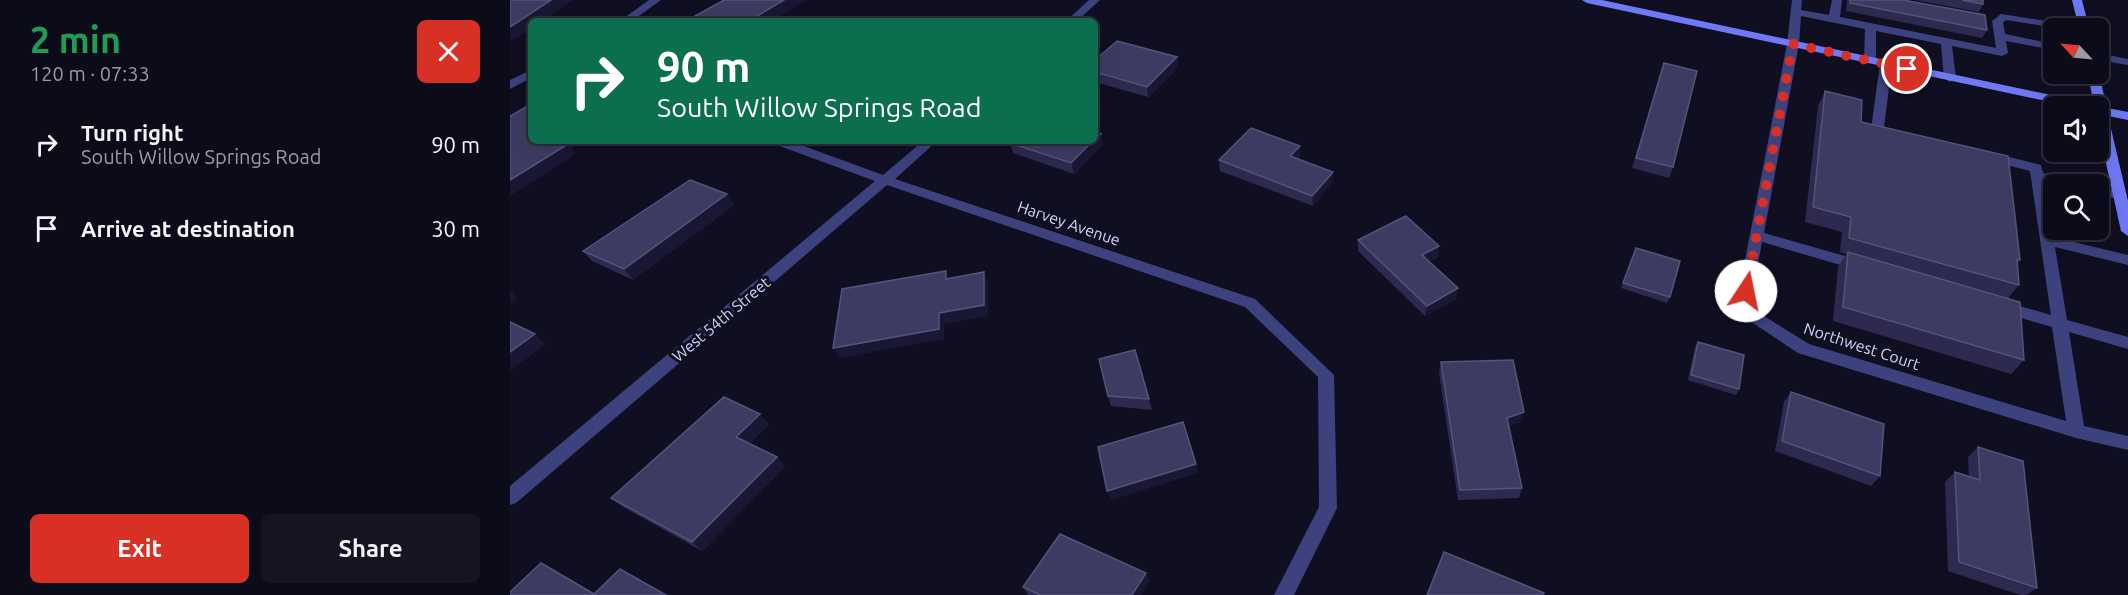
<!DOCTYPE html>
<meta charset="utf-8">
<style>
body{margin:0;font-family:Ubuntu,sans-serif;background:#151423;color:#f1f3f6;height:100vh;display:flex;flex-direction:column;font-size:22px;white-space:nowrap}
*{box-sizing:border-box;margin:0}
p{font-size:20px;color:#9a9ba2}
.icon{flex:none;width:33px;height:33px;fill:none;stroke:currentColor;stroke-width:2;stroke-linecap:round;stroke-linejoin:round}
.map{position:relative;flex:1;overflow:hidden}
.panel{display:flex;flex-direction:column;background:#0c0b1a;width:510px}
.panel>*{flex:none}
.guide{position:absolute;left:18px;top:18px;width:570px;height:126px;border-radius:9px;box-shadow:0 6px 24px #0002,0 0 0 2px #2c2b39;background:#0b6e4f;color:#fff;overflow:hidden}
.needle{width:39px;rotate:296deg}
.fabs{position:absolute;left:1533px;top:18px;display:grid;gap:12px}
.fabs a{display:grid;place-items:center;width:66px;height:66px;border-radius:9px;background:#0c0b1a;box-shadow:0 6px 24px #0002,0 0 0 2px #2c2b39;font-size:30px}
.pin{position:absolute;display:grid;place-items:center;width:51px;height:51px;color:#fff;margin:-26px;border:3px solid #fff;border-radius:50%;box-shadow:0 2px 6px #0007}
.me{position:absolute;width:66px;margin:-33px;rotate:11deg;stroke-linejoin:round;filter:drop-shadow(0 0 4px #0008)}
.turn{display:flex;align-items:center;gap:21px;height:126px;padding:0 30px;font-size:27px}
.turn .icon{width:78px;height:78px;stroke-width:2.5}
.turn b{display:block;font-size:42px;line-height:51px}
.round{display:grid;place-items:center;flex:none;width:63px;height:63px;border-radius:9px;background:#151423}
.headline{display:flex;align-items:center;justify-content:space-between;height:102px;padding:0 30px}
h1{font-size:36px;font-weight:700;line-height:45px;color:#1e9e55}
.action{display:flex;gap:12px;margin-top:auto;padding:12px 30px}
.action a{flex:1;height:69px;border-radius:9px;background:#d93025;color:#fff;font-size:24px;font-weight:700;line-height:69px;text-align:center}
.action a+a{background:#151423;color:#f1f3f6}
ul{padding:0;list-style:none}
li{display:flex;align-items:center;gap:18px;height:84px;padding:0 30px}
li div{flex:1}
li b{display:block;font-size:22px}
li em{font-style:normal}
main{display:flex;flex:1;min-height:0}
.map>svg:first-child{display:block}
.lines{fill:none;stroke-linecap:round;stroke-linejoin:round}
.lane{fill:#3d417e;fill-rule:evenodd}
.street{fill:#3d417e;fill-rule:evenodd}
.secondary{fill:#6f79f6;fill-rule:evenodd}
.wall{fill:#2d294f}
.shaded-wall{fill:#1a1735}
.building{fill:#3e3b62;stroke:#56537a;stroke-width:1.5}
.route{stroke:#d93025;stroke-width:10;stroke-dasharray:0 18}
.labels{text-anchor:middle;stroke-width:6;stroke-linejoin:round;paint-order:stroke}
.street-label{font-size:16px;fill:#d3d3fc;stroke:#100f22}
</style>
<main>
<section class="panel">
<div class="headline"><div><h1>2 min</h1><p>120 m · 07:33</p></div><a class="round" style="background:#d93025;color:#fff"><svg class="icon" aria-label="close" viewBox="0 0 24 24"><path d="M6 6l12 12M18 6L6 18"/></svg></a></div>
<ul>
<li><svg class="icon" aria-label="right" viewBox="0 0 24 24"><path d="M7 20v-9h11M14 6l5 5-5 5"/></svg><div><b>Turn right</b><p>South Willow Springs Road</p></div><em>90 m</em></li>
<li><svg class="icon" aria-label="arrive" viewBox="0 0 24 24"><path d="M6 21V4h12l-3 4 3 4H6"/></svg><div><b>Arrive at destination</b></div><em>30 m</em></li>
</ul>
<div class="action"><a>Exit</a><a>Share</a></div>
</section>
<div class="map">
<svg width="1618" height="595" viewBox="0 0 1618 595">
<rect width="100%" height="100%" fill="#100f22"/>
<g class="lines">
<g class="lane">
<path d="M1282,0h10l-1,10 28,5 3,-15h10l-2,17 156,31 -4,-27 9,-7 70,11 5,3h-20l-49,-8 -4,2 2,12 49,10v6l-48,-9 2,12 -6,3 -50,-10 4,32 -6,4 -6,-4 -3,-34 -65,-13v29l-6,3 -6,-3 1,-31 -64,-13 -2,28 -35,189 102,29 2,4 -7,5 -99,-29 -9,49 8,23 48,30 257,77 -14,-94 -55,-16 -3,-4 3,-4 5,-2 49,14 -21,-144 -46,-12 -1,-3 6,-4 52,13 2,8 37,8 2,3h-25l-12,-2 8,55 75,18v10l-73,-18 12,73 61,17v12l-59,-17 15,94 44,10v14l-52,-12 -278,-85 -48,-32 -11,-30 48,-247z"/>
<path d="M1588,53l30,6v6l-30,-5z"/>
<path d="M1376,61l6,3 -8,63 12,3 2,3 -6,4 -19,-5 -2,-3 9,-65z"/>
<path d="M1588,186l27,6 2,3 -7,4 -22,-4z"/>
</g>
<g class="street">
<path d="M139,0h12l-29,21h-12z"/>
<path d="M579,0h11l-23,21h-11z"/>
<path d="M21,70v8l-21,11v-9z"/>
<path d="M262,141h18l93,34 40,-34h14l-42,38 360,120 79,76 3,133 -43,87h-20l45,-88 -1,-130 -73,-70 -358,-122 -371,318 -6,2v-19l365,-305 -101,-37z"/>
</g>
<g class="secondary">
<path d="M1072,0h20l482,102 6,4h-21l-482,-103z"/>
<path d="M1562,0h10l7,28h-10z"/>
<path d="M1578,74h11l8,34 21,4v8l-20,-4 20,85v35l-7,-5 -23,-104v-21h-4z"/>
</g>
</g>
<g class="wall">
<path d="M1337,0h56l84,30 -5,8 -136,-27z"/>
<path d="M1405,0h68v4l-4,8z"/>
<path d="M667,57l1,10 -30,30 -53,-15v-22z"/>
<path d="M1150,74l13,93 -4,11 -37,-10z"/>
<path d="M1315,91l195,169 -3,4 2,21 -11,13 16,62 -13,14 -178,-53 5,-54 8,-13 -6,-2 2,-20 -37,-10 13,-116z"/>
<path d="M500,143l93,1 -29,30 -61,-21z"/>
<path d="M790,156l-2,3 35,13 -1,10 -19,24 -93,-35 -1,-11z"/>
<path d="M217,194l7,11 -101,75 -41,-19 -9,-10z"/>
<path d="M848,240l80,17 -9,4 27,38 -31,17 -67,-65z"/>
<path d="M1126,248l34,49 -3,6 -46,-15z"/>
<path d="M1188,342l41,47 -3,6 -48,-15 7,-33z"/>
<path d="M931,362l80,60 -12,4 13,62 -3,10 -61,2 -19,-127z"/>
<path d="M1281,392l89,84 -9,10 -96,-35 9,-49z"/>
<path d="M598,396l41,3 3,11 -41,-4z"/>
<path d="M250,414l9,11 -20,18 28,14 8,10 -83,84 -79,-44 -12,-9z"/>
<path d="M1468,447l59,141 -11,7h-6l-72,-24 -3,-89 10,-10 14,5 -1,-20z"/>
<path d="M636,573l3,8 -8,14h-113l-5,-8z"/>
</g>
<g class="shaded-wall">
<path d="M41,0h22l-31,21h-11v8l-21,13v-15z"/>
<path d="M274,0h22l-34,21h-23z"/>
<path d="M667,57l1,10 -30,30 -1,-10z"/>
<path d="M591,134l2,10 -29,30 -3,-11 22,-22h2v-2z"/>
<path d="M50,141h8l5,6 -1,1 4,6 -66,42v-16z"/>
<path d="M790,146v10l-9,11 -1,-11z"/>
<path d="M823,172l-1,10 -19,24 -1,-10z"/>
<path d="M217,194l7,11 -101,75 -9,-11z"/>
<path d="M929,246l-1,11 -17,9 1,-11z"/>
<path d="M474,272l4,11v33l-44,8v15l-104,19 -7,-10z"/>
<path d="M948,288l-2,11 -31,17 2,-10z"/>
<path d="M2,292l5,6 -7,5v-10z"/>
<path d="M25,334l10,10 -35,27v-19z"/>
<path d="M1014,412l-3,10 -17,6 3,-10z"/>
<path d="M250,414l9,11 -24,22 -9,-10z"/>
<path d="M267,457l8,10 -83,84 -10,-9z"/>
<path d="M686,464l2,9 -87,27 -4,-9z"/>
<path d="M636,573l3,8 -8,14h-9z"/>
</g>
<g class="building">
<path d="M0,0h41l-41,27z"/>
<path d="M214,0h60l-35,21h-63z"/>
<path d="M1340,0h53l82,15 2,15 -137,-27z"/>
<path d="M1452,0h21v4z"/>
<path d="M607,41l60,16 -30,30 -52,-15v-12z"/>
<path d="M1154,63l33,8 -24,96 -37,-9z"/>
<path d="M1315,91l37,9 -1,22 147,34 12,104 -3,-1 2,26 -170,-47 2,-21 -38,-10z"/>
<path d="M21,104v37h30l7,3 -58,36v-64z"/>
<path d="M741,128l49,18 -10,10 43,16 -21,24 -93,-36z"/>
<path d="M585,132l6,2 -6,5z"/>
<path d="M502,141h81l-22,22 -61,-20z"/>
<path d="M180,180l37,14 -103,75 -41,-18z"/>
<path d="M896,216l33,30 -17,9 36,33 -31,18 -69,-66z"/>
<path d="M1126,248l44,13 -10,36 -47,-14z"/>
<path d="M1338,252l172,50 4,58 -181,-53z"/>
<path d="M436,271v8l38,-7v33l-45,8v16l-106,19 9,-59z"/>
<path d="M0,322l25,12 -25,18z"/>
<path d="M1188,342l46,13 -5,34 -48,-14z"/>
<path d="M625,350l14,49 -41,-3 -9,-37z"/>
<path d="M1003,360l11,52 -17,6 15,70 -62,2 -19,-128z"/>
<path d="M1281,392l93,32 -4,52 -98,-35z"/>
<path d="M214,397l36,17 -24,23 41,20 -85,85 -81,-44z"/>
<path d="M673,422l13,42 -89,27 -9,-44z"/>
<path d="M1468,447l45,14 14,127 -78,-26 -4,-90 25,8z"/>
<path d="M550,534l86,39 -14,22h-92l-17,-8z"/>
<path d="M934,552l100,41 -1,2h-116z"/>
<path d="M31,563l53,31 26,-25 46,26h-156v-3z"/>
</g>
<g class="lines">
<path class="route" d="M1236,291l47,-247 114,25"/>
</g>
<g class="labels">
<g class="street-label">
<text transform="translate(559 223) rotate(19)" y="6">Harvey Avenue</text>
<text transform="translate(211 319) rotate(-40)" y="6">West 54th Street</text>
<text transform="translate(1352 346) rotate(18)" y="6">Northwest Court</text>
</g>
</g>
</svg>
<div class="fabs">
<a><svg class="needle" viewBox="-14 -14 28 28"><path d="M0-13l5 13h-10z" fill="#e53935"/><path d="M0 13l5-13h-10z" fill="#9a9ba2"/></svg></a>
<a><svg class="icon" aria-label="sound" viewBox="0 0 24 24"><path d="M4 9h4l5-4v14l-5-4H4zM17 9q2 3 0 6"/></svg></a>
<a><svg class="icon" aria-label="search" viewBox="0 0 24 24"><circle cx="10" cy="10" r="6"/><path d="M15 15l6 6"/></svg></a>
</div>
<div class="pin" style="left:1397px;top:69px;background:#d93025"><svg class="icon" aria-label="arrive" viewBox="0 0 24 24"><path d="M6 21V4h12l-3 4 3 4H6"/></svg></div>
<svg class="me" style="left:1236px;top:291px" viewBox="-20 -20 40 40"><circle r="19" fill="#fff"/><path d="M0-13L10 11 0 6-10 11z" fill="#d93025"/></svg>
<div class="guide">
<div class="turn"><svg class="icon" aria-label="right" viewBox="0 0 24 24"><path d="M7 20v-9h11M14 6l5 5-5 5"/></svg><div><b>90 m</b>South Willow Springs Road</div></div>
</div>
</div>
</main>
